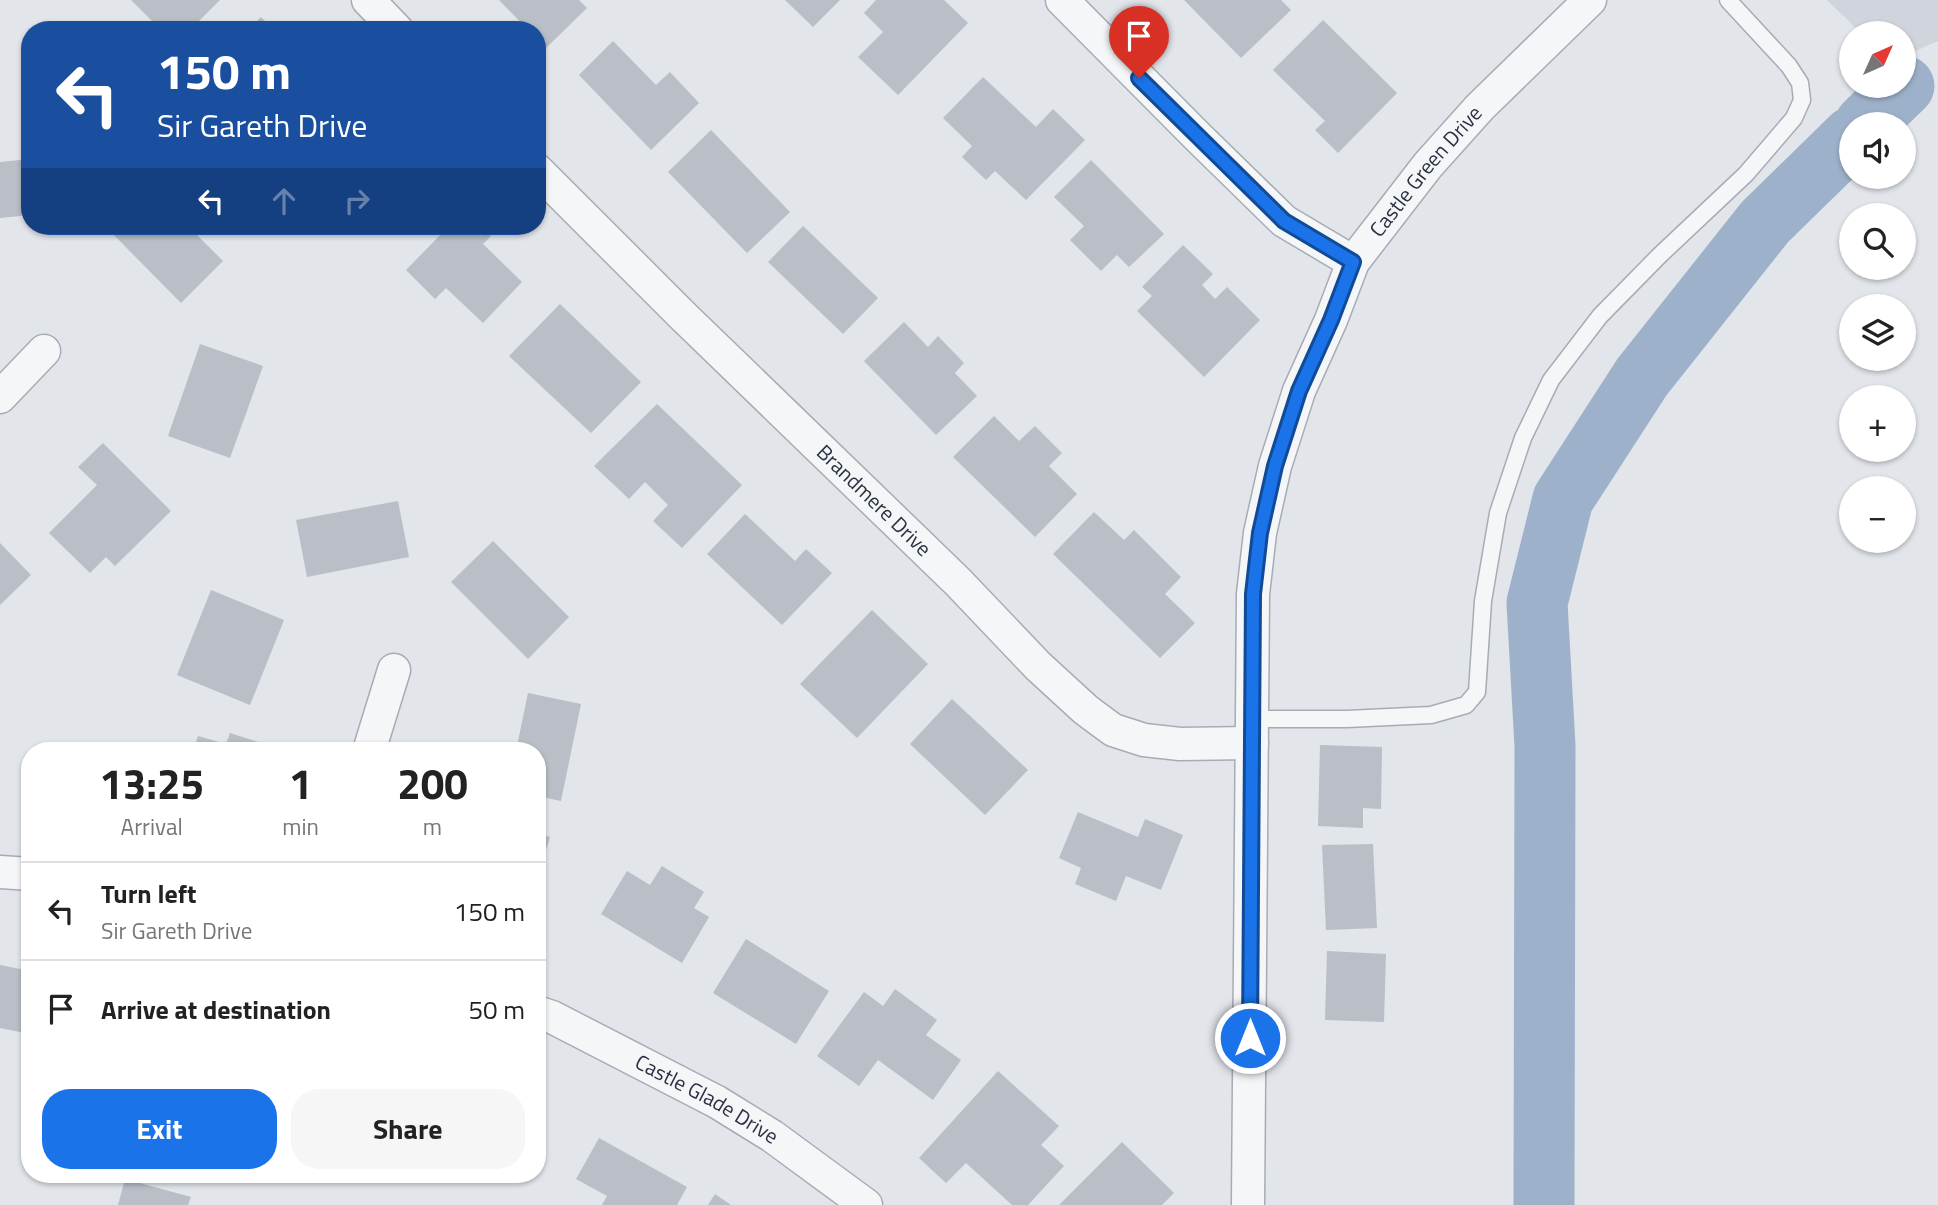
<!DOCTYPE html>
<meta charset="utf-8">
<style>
body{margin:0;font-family:"Titillium Web",sans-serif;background:#f6f6f6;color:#222;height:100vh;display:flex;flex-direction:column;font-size:26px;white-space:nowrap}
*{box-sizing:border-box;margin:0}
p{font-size:23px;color:#767676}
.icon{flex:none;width:38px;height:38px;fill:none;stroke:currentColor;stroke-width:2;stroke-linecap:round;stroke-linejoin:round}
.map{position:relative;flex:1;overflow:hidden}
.details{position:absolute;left:21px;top:742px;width:525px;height:441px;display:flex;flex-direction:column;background:#fff;border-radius:28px;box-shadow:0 2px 5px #0004}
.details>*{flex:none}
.top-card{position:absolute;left:21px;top:21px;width:525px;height:214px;border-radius:28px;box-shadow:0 2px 5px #0004;background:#1a4fa0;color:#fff;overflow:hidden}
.needle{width:46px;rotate:45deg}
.fabs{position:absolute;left:1839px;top:21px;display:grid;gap:14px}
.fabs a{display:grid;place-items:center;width:77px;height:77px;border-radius:50%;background:#fff;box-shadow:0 2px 5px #0004;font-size:35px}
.pin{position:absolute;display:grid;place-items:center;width:60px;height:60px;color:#fff;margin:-72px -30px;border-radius:50% 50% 50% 0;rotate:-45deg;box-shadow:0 0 7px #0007}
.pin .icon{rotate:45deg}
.me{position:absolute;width:77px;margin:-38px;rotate:0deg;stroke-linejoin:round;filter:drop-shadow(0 0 5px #0008)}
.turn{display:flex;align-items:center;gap:24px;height:147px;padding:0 21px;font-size:32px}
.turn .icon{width:91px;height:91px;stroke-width:2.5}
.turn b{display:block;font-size:49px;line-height:60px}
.lanes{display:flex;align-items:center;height:66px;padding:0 21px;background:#0003;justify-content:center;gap:35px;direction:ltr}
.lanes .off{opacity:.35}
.eta{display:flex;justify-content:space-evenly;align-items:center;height:119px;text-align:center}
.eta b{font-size:42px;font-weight:700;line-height:49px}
.action{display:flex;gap:14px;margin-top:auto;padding:14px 21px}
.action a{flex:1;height:80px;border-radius:28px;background:#1a73e8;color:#fff;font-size:28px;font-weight:700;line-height:80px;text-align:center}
.action a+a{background:#f6f6f6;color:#222}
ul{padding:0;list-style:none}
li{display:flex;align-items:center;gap:21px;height:98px;padding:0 21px;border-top:2px solid #e0e0e0}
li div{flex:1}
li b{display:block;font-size:26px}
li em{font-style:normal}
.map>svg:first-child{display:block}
.built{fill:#d0d4dc}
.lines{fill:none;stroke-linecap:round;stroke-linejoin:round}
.river{stroke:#9db2ca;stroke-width:61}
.building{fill:#b9bec7}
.lane-casing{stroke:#a7acb4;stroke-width:19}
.street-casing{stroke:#a7acb4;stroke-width:35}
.lane{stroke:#f4f6f8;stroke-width:16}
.street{stroke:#f4f6f8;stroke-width:32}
.route-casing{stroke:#114b97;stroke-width:18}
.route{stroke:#1a73e8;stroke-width:12}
.labels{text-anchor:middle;stroke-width:5;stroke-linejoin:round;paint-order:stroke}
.street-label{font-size:21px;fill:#2a3242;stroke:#f1f4f7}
</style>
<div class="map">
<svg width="1938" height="1205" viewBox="0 0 1938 1205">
<rect width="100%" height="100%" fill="#e2e5ea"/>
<path class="built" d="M1827,0h111v41l-34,15v-23h-43z"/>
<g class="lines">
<g class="river">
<path d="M1865,124l39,-38"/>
<path d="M1544,1205l1,-459 -8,-143 26,-104 79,-122 123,-155 87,-85"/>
</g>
</g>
<g class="building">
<path d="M131,0h89l-30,30h-29z"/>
<path d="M499,0h80l8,8 -41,40 -9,-9v-9h-9z"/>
<path d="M785,0h55l-27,27z"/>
<path d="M876,0h68l24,23 -70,72 -40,-38 25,-25 -19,-19z"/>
<path d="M1184,0h97l10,10 -50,48z"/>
<path d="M261,17l13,13h-26z"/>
<path d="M1323,20l74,73 -59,60 -23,-23 10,-9 -52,-51z"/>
<path d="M613,41l43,44 14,-13 29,31 -48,47 -72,-75z"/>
<path d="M983,77l53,50 17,-18 32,31 -59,60 -31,-29 -9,9 -24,-23 10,-11 -29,-28z"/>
<path d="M711,130l79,82 -43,41 -79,-81z"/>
<path d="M30,159v56l-30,3v-56z"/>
<path d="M1091,160l73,74 -35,33 -12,-12 -16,16 -31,-31 14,-14 -30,-29z"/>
<path d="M113,226h75l35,35 -42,42 -72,-73z"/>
<path d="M449,226h32l10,10 -8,8 39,38 -39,41 -37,-35 -11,11 -29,-29z"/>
<path d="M803,226l75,72 -35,36 -75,-72z"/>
<path d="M1183,245l30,29 -11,11 13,14 12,-12 33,33 -56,57 -67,-66 15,-15 -10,-9z"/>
<path d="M560,304l81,78 -50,51 -82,-77z"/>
<path d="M904,322l24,25 10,-11 26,27 -9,10 22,23 -41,39 -72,-74z"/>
<path d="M200,344l63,22 -33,92 -62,-22z"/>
<path d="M657,404l85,81 -60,63 -29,-27 15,-16 -23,-23 -16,17 -35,-33z"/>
<path d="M994,416l25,25 16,-15 27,27 -13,13 28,28 -42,43 -82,-80z"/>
<path d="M103,443l68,68 -56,55 -9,-9 -16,16 -41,-40 48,-48 -19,-18z"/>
<path d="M398,501l11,56 -102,20 -11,-57z"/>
<path d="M1094,512l30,28 10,-10 47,47 -16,17 30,29 -35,35 -107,-104z"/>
<path d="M745,514l50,47 11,-12 26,24 -50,52 -75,-71z"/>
<path d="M493,541l76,76 -41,42 -77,-77z"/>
<path d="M0,543l31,32 -31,30z"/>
<path d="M211,590l73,30 -34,85 -73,-30z"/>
<path d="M872,610l56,54 -71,74 -57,-54z"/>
<path d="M528,693l53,11 -20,97 -24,-5v-45h-21z"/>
<path d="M952,699l76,71 -43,45 -75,-71z"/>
<path d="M230,733l44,14 -1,4h-80l5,-15 28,8z"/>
<path d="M1320,745l62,2 -1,62 -18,-1v20l-45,-2z"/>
<path d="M1078,812l60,25 7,-18 38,16 -22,55 -35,-14 -10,25 -41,-17 6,-16 -22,-10z"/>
<path d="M537,833l13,4 -12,39h-1z"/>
<path d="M1373,844l4,84 -51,2 -4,-85z"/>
<path d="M662,866l42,26 -10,16 15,9 -27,46 -81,-49 26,-43 23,14z"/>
<path d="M746,939l83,52 -33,53 -83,-51z"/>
<path d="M1327,951l59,3 -2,68 -59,-2z"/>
<path d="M0,965l30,6v63l-30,-6z"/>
<path d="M895,989l42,31 -11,15 35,25 -28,40 -55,-40 -19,26 -42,-30 47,-64 19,14z"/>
<path d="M998,1071l61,55 -18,19 23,21 -36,39h-16l-46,-42 -20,20 -27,-25z"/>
<path d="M599,1138l88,49 -10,18h-75l5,-9 -31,-17z"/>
<path d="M1122,1142l52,51 -12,12h-103z"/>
<path d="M125,1179l66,18 -3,8h-70z"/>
<path d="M715,1194l16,11h-23z"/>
</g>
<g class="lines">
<g class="lane-casing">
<path id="lane" d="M1252,719h95l84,-4 35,-10 11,-13 6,-91 15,-88 25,-75 28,-58 49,-64 60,-61 86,-81 48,-56 8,-18 -2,-17 -11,-17 -61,-66"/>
</g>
<g class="street-casing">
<g id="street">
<path d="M368,0l29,30"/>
<path d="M1062,0l135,136 87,85 69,41"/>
<path id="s1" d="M537,170l145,145 276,267 80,84 48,44 27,20 31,10 36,4 72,-1"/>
<path d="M0,397l44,-46"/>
<path d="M369,751l25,-81"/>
<path d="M0,872l30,2"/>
<path id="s2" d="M537,1012l15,5 165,85 55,34 94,69"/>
<path id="s3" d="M1248,1205l5,-611 7,-61 15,-67 24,-75 32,-71 22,-58 75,-97 52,-58 110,-107"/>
</g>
</g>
<use href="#lane" class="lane"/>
<use href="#street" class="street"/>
</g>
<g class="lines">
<g class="route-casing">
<path id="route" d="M1139,78l145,143 69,41 -22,58 -32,71 -24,75 -15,67 -7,61 -3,444"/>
</g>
<use href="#route" class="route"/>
</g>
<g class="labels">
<g class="street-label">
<text dy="7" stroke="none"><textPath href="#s3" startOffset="1076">Castle Green Drive</textPath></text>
<text dy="7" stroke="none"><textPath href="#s1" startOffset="472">Brandmere Drive</textPath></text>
<text dy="7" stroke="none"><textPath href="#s2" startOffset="191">Castle Glade Drive</textPath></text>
</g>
</g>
</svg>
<div class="fabs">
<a><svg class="needle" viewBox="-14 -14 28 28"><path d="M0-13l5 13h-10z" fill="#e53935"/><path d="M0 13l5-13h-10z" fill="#767676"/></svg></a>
<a><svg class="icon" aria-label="sound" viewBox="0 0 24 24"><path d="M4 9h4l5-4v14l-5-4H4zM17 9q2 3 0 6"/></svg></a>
<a><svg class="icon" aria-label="search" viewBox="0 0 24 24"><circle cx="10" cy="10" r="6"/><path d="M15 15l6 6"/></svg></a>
<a><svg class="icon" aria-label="layers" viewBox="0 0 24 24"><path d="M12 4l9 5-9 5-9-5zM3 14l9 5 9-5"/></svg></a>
<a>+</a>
<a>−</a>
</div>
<div class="pin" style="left:1139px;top:78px;background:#d93025"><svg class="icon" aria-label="arrive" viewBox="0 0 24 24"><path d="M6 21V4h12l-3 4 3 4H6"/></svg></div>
<svg class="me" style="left:1250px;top:1038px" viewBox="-20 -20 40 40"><circle r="17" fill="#1a73e8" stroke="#fff" stroke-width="3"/><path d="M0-11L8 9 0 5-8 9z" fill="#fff"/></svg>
<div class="top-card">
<div class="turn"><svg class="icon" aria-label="left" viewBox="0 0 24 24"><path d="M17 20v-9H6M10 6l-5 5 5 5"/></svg><div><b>150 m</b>Sir Gareth Drive</div></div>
<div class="lanes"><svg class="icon" aria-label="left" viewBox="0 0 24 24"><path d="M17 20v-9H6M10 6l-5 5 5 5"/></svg><svg class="icon off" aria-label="ahead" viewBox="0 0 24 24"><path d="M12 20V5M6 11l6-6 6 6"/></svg><svg class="icon off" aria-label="right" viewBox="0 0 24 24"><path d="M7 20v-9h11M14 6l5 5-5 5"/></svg></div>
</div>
<section class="details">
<div class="eta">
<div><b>13:25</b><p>Arrival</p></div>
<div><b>1</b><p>min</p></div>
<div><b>200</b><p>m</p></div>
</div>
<ul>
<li><svg class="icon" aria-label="left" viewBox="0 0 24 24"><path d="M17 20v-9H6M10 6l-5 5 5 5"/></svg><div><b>Turn left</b><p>Sir Gareth Drive</p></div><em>150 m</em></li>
<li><svg class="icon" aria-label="arrive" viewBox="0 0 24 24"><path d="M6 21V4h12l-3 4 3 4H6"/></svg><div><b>Arrive at destination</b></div><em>50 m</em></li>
</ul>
<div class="action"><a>Exit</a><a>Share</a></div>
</section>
</div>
